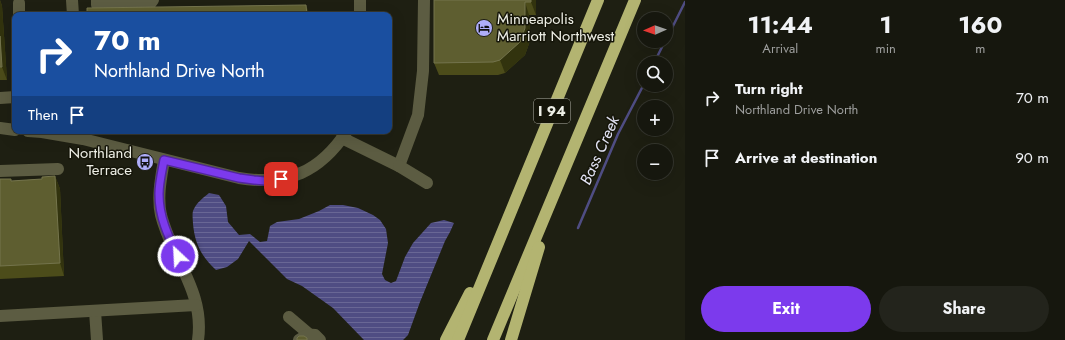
<!DOCTYPE html>
<meta charset="utf-8">
<style>
body{margin:0;font-family:Jost,sans-serif;background:#23241c;color:#f1f3f6;height:100vh;display:flex;flex-direction:column;font-size:15px;white-space:nowrap}
*{box-sizing:border-box;margin:0}
p{font-size:13px;color:#9e9f9e}
.icon{flex:none;width:22px;height:22px;fill:none;stroke:currentColor;stroke-width:2;stroke-linecap:round;stroke-linejoin:round}
.map{position:relative;flex:1;overflow:hidden}
.side{display:flex;flex-direction:column;background:#16170e;width:380px}
.side>*{flex:none}
.top-card{position:absolute;left:12px;top:12px;width:380px;height:122px;border-radius:8px;box-shadow:0 4px 16px #0002,0 0 0 1px #35362e;background:#1a4fa0;color:#fff;overflow:hidden}
.needle{width:26px;rotate:268deg}
.fabs{position:absolute;left:637px;top:12px;display:grid;gap:8px}
.fabs a{display:grid;place-items:center;width:36px;height:36px;border-radius:50%;background:#16170e;box-shadow:0 4px 16px #0002,0 0 0 1px #35362e;font-size:20px}
.pin{position:absolute;display:grid;place-items:center;width:34px;height:34px;color:#fff;margin:-17px;border-radius:8px;box-shadow:0 2px 6px #0006}
.me{position:absolute;width:44px;margin:-22px;rotate:335deg;stroke-linejoin:round;filter:drop-shadow(0 0 3px #0008)}
.turn{display:flex;align-items:center;gap:14px;height:84px;padding:0 16px;font-size:18px}
.turn .icon{width:52px;height:52px;stroke-width:2.5}
.turn b{display:block;font-size:28px;line-height:34px}
.then{display:flex;align-items:center;height:38px;padding:0 16px;background:#0003;gap:8px;font-size:15px}
.eta{display:flex;justify-content:space-evenly;align-items:center;height:68px;text-align:center}
.eta b{font-size:24px;font-weight:700;line-height:28px}
.action{display:flex;gap:8px;margin-top:auto;padding:8px 16px}
.action a{flex:1;height:46px;border-radius:24px;background:#7c3aed;color:#fff;font-size:16px;font-weight:700;line-height:46px;text-align:center}
.action a+a{background:#23241c;color:#f1f3f6}
ul{padding:0;list-style:none}
li{display:flex;align-items:center;gap:12px;height:60px;padding:0 16px}
li div{flex:1}
li b{display:block;font-size:15px}
li em{font-style:normal}
main{display:flex;flex:1;min-height:0}
.map>svg:first-child{display:block}
.water{fill:url(#water-rules)}
.lines{fill:none;stroke-linecap:round;stroke-linejoin:round}
.stream{stroke:#4f4d83;stroke-width:2.5}
.minor{stroke:#5c5c42;stroke-width:12}
.highway{stroke:#b3b471;stroke-width:12}
.wall{fill:#4c4c1a}
.shaded-wall{fill:#32330e}
.building{fill:#5e5e30;stroke:#74744d}
.route-casing{stroke:#51269a;stroke-width:10}
.route{stroke:#7c3aed;stroke-width:7}
.labels{text-anchor:middle;stroke-width:3;stroke-linejoin:round;paint-order:stroke}
.shield{fill:#151509;stroke:#adaea4;stroke-width:1}
.shield-label{font-size:14px;font-weight:bold;fill:#eeefe6}
.poi-label{font-size:15px;fill:#eeefe6;stroke:#151509;text-anchor:start}
.water-label{font-size:16px;font-style:italic;fill:#e2e3f4;stroke:#151509}
</style>
<main>
<div class="map">
<svg width="685" height="340" viewBox="0 0 685 340">
<defs>
<pattern id="water-rules" width="6" height="5" patternUnits="userSpaceOnUse"><rect width="6" height="5" fill="#4f4d83"/><path d="M0 2.5h6" fill="none" stroke="#696795"/></pattern>
</defs>
<rect width="100%" height="100%" fill="#1e1f12"/>
<path class="water" d="M209,193l10,2 7,11 2,16 11,13 11,-1 10,8 7,-1 3,-15 7,-4 22,-3 20,-8 11,-6h13l15,3 15,7 7,5 6,9 2,14 -6,31 3,6 6,3 5,-2 9,-24 8,-14 18,-20 13,-3 10,3 -4,9 -5,9 -25,61 -12,33 -5,5h-39l-31,-32 -31,-22 -15,-7 -38,-38 -11,18 -11,8 -11,3c-15,-14 -21,-26 -23,-46 0,-4 -1,-9 0,-13 3,-8 10,-13 16,-18z"/>
<g class="lines">
<g class="stream">
<path d="M666,40l19,-38"/>
<path d="M654,63l11,-22"/>
<path d="M578,228l40,-94 26,-50"/>
</g>
<g class="minor">
<path d="M72,0l1,15"/>
<path d="M97,0v5l53,-1 3,-4"/>
<path d="M360,0v15"/>
<path d="M19,3v12"/>
<path d="M0,98l15,-1"/>
<path d="M0,128l15,2"/>
<path d="M28,131l14,1 41,7 156,39c49,8 81,-6 108,-47"/>
<path d="M342,138l57,28 19,-51 5,-44 1,-71"/>
<path d="M164,160c-3,18 -7,37 -3,55 11,44 44,77 37,125"/>
<path d="M399,166l28,17"/>
<path d="M0,171l58,-2"/>
<path d="M95,311l2,29"/>
<path d="M0,316l196,-11"/>
<path d="M289,317l20,17"/>
<path d="M299,340c5,-4 10,-6 16,-5l5,5"/>
</g>
<g class="highway">
<path d="M446,340l24,-47"/>
<path d="M458,340l140,-340"/>
<path d="M493,340l142,-340"/>
<path d="M511,340l28,-93"/>
</g>
</g>
<g class="wall">
<path d="M0,0l2,6 5,74h-7z"/>
<path d="M434,0h102v15h-7l1,26 -5,14 -20,18 -7,2h-59l-5,-12z"/>
<path d="M55,176l5,13 4,87 -64,3v-100l12,2 30,-2z"/>
</g>
<g class="shaded-wall">
<path d="M0,0l2,6 5,74 -5,-13 -2,-31z"/>
<path d="M531,0h5v15l-5,-13z"/>
<path d="M525,2l4,13 1,26 -5,14 -20,18 -5,-13z"/>
<path d="M306,5l4,10h-3z"/>
<path d="M55,176l5,13 4,87 -4,-13z"/>
</g>
<g class="building">
<path d="M434,0h97v2h-6v26l-5,14 -20,18 -7,2 -59,1z"/>
<path d="M306,5l1,10h-220v-7z"/>
<path d="M0,36l2,31h-2z"/>
<path d="M55,176l5,87 -60,3v-87h11v2l31,-2v-2z"/>
<path d="M299,336h5l3,2v2h-10v-2z"/>
</g>
<g class="lines">
<g class="route-casing">
<path id="route" d="M178,256c-10,-20 -19,-39 -19,-62 0,-11 3,-23 5,-34l75,18 15,2 11,1 16,-2"/>
</g>
<use href="#route" class="route"/>
</g>
<defs>
<g id="hotel-disc" transform="scale(0.9)"><circle r="9.5" fill="#afaefa" stroke="#151509"/><path d="M-6-4.5h1.5V1H6V5H4.5V3h-9V5H-6ZM-4 0a1.8 1.8 0 1 1 3.6 0ZM.5 0V-2.5h3Q6-2.5 6 0Z" fill="#111"/></g>
<g id="bus-disc" transform="scale(0.9)"><circle r="9.5" fill="#afaefa" stroke="#151509"/><path d="M-5-6H5V4H4V6H2V4H-2V6H-4V4H-5ZM-3.5-4V0h7V-4ZM-3.5 1.2v1.5H-2V1.2ZM2 1.2v1.5H3.5V1.2Z" fill="#111"/></g>
</defs>
<g fill-rule="evenodd">
<use href="#hotel-disc" x="484" y="28"/>
<use href="#bus-disc" x="145" y="162"/>
</g>
<g class="labels">
<rect class="shield" x="534" y="99" width="36" height="24" rx="3"/>
<g class="shield-label">
<text x="552" y="116">I 94</text>
</g>
<g class="poi-label">
<text x="497" y="24">Minneapolis<tspan x="497" dy="17">Marriott Northwest</tspan></text>
<text x="132" y="158" text-anchor="end">Northland<tspan x="132" dy="17">Terrace</tspan></text>
</g>
<g class="water-label">
<text transform="translate(599 150) rotate(-66)" y="6">Bass Creek</text>
</g>
</g>
</svg>
<div class="fabs">
<a><svg class="needle" viewBox="-14 -14 28 28"><path d="M0-13l5 13h-10z" fill="#e53935"/><path d="M0 13l5-13h-10z" fill="#9e9f9e"/></svg></a>
<a><svg class="icon" aria-label="search" viewBox="0 0 24 24"><circle cx="10" cy="10" r="6"/><path d="M15 15l6 6"/></svg></a>
<a>+</a>
<a>−</a>
</div>
<div class="pin" style="left:281px;top:179px;background:#d93025"><svg class="icon" aria-label="arrive" viewBox="0 0 24 24"><path d="M6 21V4h12l-3 4 3 4H6"/></svg></div>
<svg class="me" style="left:178px;top:256px" viewBox="-20 -20 40 40"><circle r="17" fill="#7c3aed" stroke="#fff" stroke-width="3"/><path d="M0-11L8 9 0 5-8 9z" fill="#fff"/></svg>
<div class="top-card">
<div class="turn"><svg class="icon" aria-label="right" viewBox="0 0 24 24"><path d="M7 20v-9h11M14 6l5 5-5 5"/></svg><div><b>70 m</b>Northland Drive North</div></div>
<div class="then">Then<svg class="icon" aria-label="arrive" viewBox="0 0 24 24"><path d="M6 21V4h12l-3 4 3 4H6"/></svg></div>
</div>
</div>
<section class="side">
<div class="eta">
<div><b>11:44</b><p>Arrival</p></div>
<div><b>1</b><p>min</p></div>
<div><b>160</b><p>m</p></div>
</div>
<ul>
<li><svg class="icon" aria-label="right" viewBox="0 0 24 24"><path d="M7 20v-9h11M14 6l5 5-5 5"/></svg><div><b>Turn right</b><p>Northland Drive North</p></div><em>70 m</em></li>
<li><svg class="icon" aria-label="arrive" viewBox="0 0 24 24"><path d="M6 21V4h12l-3 4 3 4H6"/></svg><div><b>Arrive at destination</b></div><em>90 m</em></li>
</ul>
<div class="action"><a>Exit</a><a>Share</a></div>
</section>
</main>
